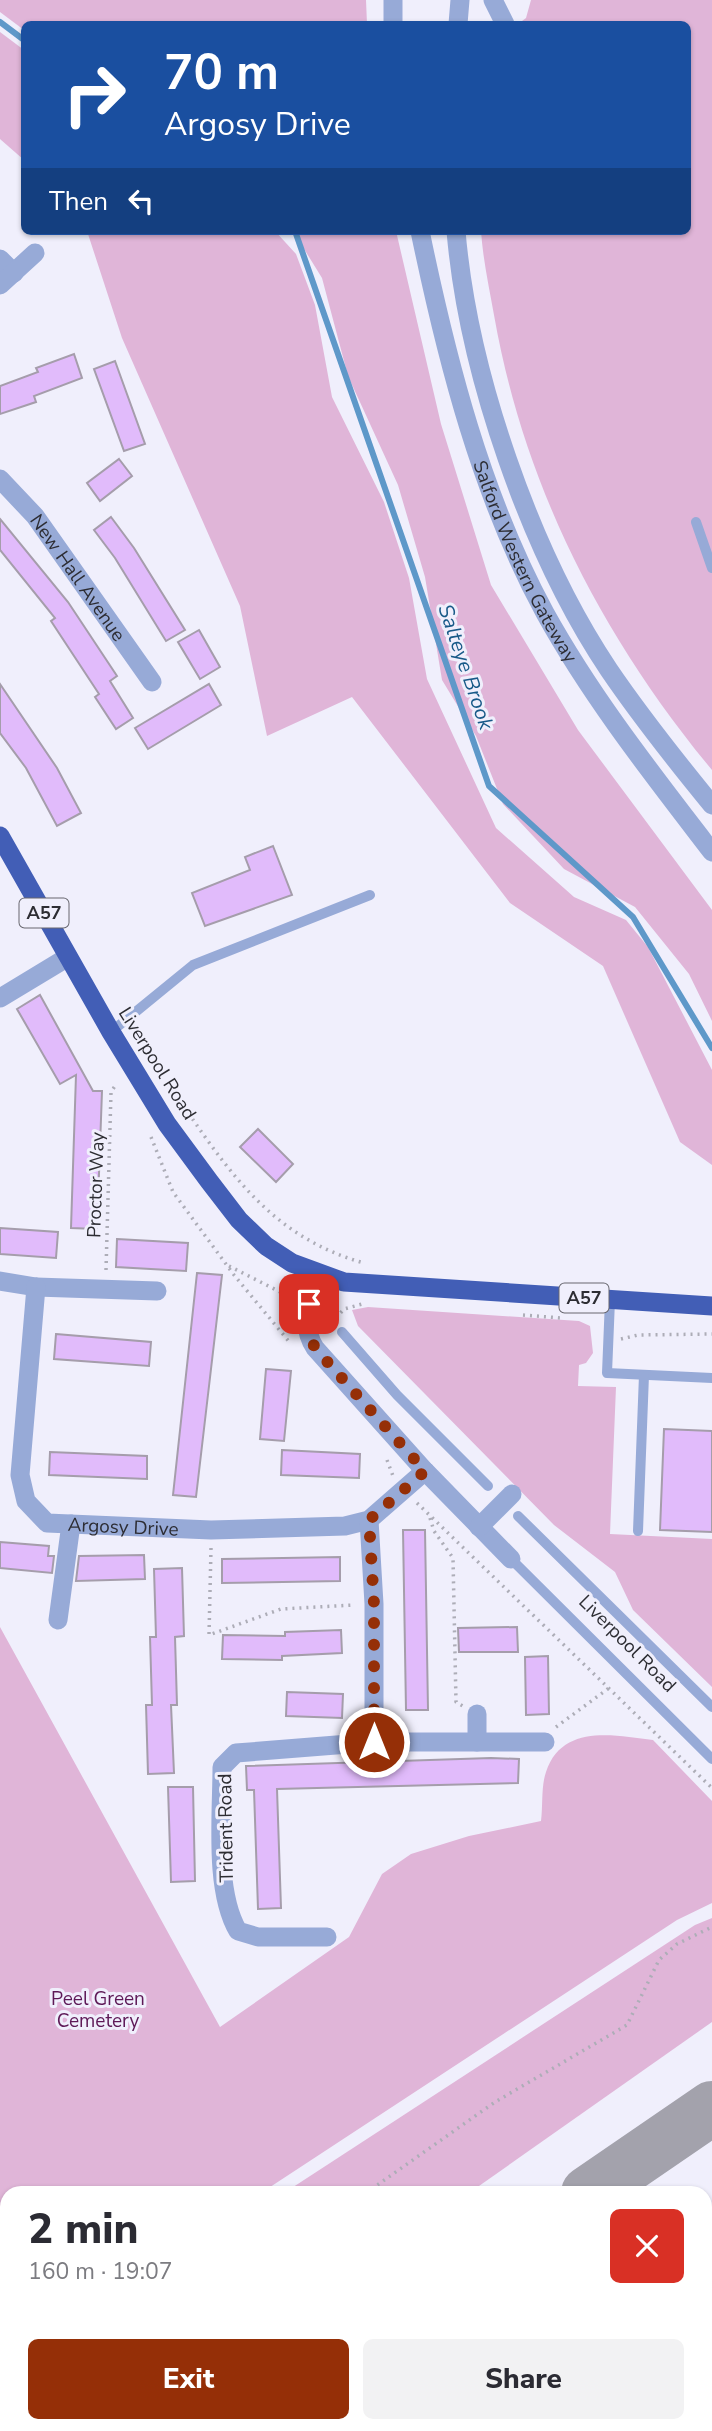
<!DOCTYPE html>
<meta charset="utf-8">
<style>
body{margin:0;font-family:"Nunito Sans",sans-serif;background:#f2f2f3;color:#2b2b33;height:100vh;display:flex;flex-direction:column;font-size:26px;white-space:nowrap}
*{box-sizing:border-box;margin:0}
p{font-size:23px;color:#7c7c81}
.icon{flex:none;width:38px;height:38px;fill:none;stroke:currentColor;stroke-width:2;stroke-linecap:round;stroke-linejoin:round}
.map{position:relative;flex:1;overflow:hidden}
.sheet{position:absolute;left:0px;top:2186px;width:712px;height:247px;display:flex;flex-direction:column;background:#fff;border-radius:21px 21px 0 0;box-shadow:0 2px 5px #0004}
.sheet>*{flex:none}
.banner{position:absolute;left:21px;top:21px;width:670px;height:214px;border-radius:10px;box-shadow:0 2px 5px #0004;background:#1a4fa0;color:#fff;overflow:hidden}
.pin{position:absolute;display:grid;place-items:center;width:60px;height:60px;color:#fff;margin:-30px;border-radius:14px;box-shadow:0 4px 10px #0006}
.me{position:absolute;width:77px;margin:-38px;rotate:0deg;stroke-linejoin:round;filter:drop-shadow(0 0 5px #0008)}
.turn{display:flex;align-items:center;gap:24px;height:147px;padding:0 28px;font-size:32px}
.turn .icon{width:91px;height:91px;stroke-width:2.5}
.turn b{display:block;font-size:49px;line-height:60px}
.then{display:flex;align-items:center;height:66px;padding:0 28px;background:#0003;gap:14px;font-size:26px}
.round{display:grid;place-items:center;flex:none;width:74px;height:74px;border-radius:10px;background:#f2f2f3}
.headline{display:flex;align-items:center;justify-content:space-between;height:119px;padding:0 28px}
h1{font-size:42px;font-weight:800;line-height:52px}
.action{display:flex;gap:14px;margin-top:auto;padding:14px 28px}
.action a{flex:1;height:80px;border-radius:10px;background:#952f07;color:#fff;font-size:28px;font-weight:800;line-height:80px;text-align:center}
.action a+a{background:#f2f2f3;color:#2b2b33}
.map>svg:first-child{display:block}
.green{fill:#e0b5d8}
.lines{fill:none;stroke-linecap:round;stroke-linejoin:round}
.stream{stroke:#5e98c9;stroke-width:6}
.taxiway{stroke:#a3a2ac;stroke-width:54}
.runway{stroke:#a3a2ac;stroke-width:135}
.building{fill:#e1bbfb;stroke:#a59dab;stroke-width:2}
.path{stroke:#adadb7;stroke-width:3.5;stroke-dasharray:2 5;stroke-linecap:butt}
.service{stroke:#97aad7;stroke-width:10}
.minor{stroke:#97aad7;stroke-width:19}
.tertiary{stroke:#97aad7;stroke-width:19}
.trunk{stroke:#425eb6;stroke-width:19}
.route{stroke:#952f07;stroke-width:12;stroke-dasharray:0 21.6}
.labels{text-anchor:middle;stroke-width:6;stroke-linejoin:round;paint-order:stroke}
.shield{fill:#f0effc;stroke:#68676f;stroke-width:2}
.shield-label{font-size:18px;font-weight:bold;fill:#2d2d33}
.street-label{font-size:19px;fill:#2d2d33;stroke:#f0effc}
.park-label{font-size:19px;fill:#5e1957;stroke:#f0effc}
.water-label{font-size:21px;font-style:italic;fill:#185988;stroke:#f0effc}
</style>
<div class="map">
<svg width="712" height="2431" viewBox="0 0 712 2431">
<rect width="100%" height="100%" fill="#f0effc"/>
<g class="green">
<path d="M0,0h366l1,24h-343v6l-24,-18z"/>
<path d="M531,0h181v770c-110,-133 -188,-284 -218,-455 -5,-28 -11,-55 -13,-84h207v-207h-170l8,-6z"/>
<path d="M0,32l24,18v110l-24,-21z"/>
<path d="M87,231h188l21,23 19,51 17,92 52,105 25,76 18,101 69,149 78,69 52,23 22,27 64,123v95l-32,-23 -77,-176 -93,-63 -158,-206 -85,39 -27,-130 -118,-268z"/>
<path d="M293,231h103l45,193 50,161 87,145 134,180v111l-23,-47 -54,-67 -71,-38 -61,-65 -27,-68 -34,-56 -17,-103 -27,-92 -50,-109 -26,-98z"/>
<path d="M368,1307l211,14 11,5 3,27 -7,10 -7,2 -1,21 38,1 -6,147 102,5v148l-79,-77 -18,-38 -61,-47 -196,-199 -6,-16z"/>
<path d="M0,1627l220,400 129,-90 33,-63 29,-20 58,-18 72,-15c2,-15 0,-35 5,-49 16,-48 67,-37 107,-32l59,61v102l-35,17 -416,273h-254v167l-7,5z"/>
<path d="M712,1918v104l-243,171h-185l411,-268z"/>
<path d="M7,2373v53h132l-8,5h-131v-53z"/>
</g>
<g class="lines">
<g class="stream">
<path d="M0,22l24,18"/>
<path d="M295,231l194,555 144,131 79,131"/>
</g>
<g class="taxiway">
<path d="M588,2193l124,-85"/>
<path d="M370,2426l1,5"/>
<path d="M301,2431l8,-5"/>
</g>
<g class="runway">
<path d="M461,2426v5"/>
<path d="M566,2431l5,-5"/>
</g>
</g>
<g class="building">
<path d="M74,354l8,24 -48,18 2,6 -36,12v-28l38,-14 -2,-4z"/>
<path d="M115,361l30,83 -21,7 -30,-82z"/>
<path d="M119,459l13,17 -32,25 -13,-18z"/>
<path d="M111,517l23,31 51,82 -19,11 -51,-83 -21,-28z"/>
<path d="M0,519l68,83 49,74 -7,5 23,37 -17,11 -21,-32 4,-3 -48,-73 4,-3 -55,-68z"/>
<path d="M199,630l21,37 -20,12 -22,-37z"/>
<path d="M0,684l57,84 24,45 -24,13 -31,-58 -26,-35z"/>
<path d="M209,684l12,21 -73,44 -13,-21z"/>
<path d="M273,846l19,49 -87,31 -13,-33 58,-23 -5,-13z"/>
<path d="M40,995l53,96h9l-5,138 -26,-1 5,-153 -16,9 -43,-75z"/>
<path d="M258,1129l35,35 -17,18 -36,-35z"/>
<path d="M0,1228l58,4 -2,26 -56,-4z"/>
<path d="M117,1239l71,4 -2,28 -70,-4z"/>
<path d="M197,1273l25,2 -26,222 -23,-2z"/>
<path d="M56,1334l95,8 -2,24 -95,-7z"/>
<path d="M266,1369l25,2 -7,70 -24,-2z"/>
<path d="M664,1429l48,2v101l-52,-2z"/>
<path d="M282,1450l78,4 -1,24 -78,-3z"/>
<path d="M50,1452l97,4v23l-98,-4z"/>
<path d="M403,1530h22l3,180h-22z"/>
<path d="M0,1542l49,4 -1,10h6l-2,17 -52,-5z"/>
<path d="M144,1555l1,24 -69,2 3,-25z"/>
<path d="M340,1557v24l-118,2v-24z"/>
<path d="M182,1568l2,68 -9,1 2,68h-6l3,68 -26,1 -2,-69h6l-2,-68h6l-2,-68z"/>
<path d="M517,1627l1,25h-59l-1,-24z"/>
<path d="M341,1630l1,23 -60,3v4l-60,-1 1,-24 62,1v-4z"/>
<path d="M548,1656l1,58 -23,1 -1,-58z"/>
<path d="M287,1692l56,2 -1,24 -56,-2z"/>
<path d="M491,1758l28,1 -1,24 -241,6 4,119 -23,1 -4,-119h-7l-1,-24z"/>
<path d="M168,1787h25l2,94 -24,1z"/>
</g>
<g class="lines">
<g class="path">
<path d="M183,1113l4,-2c48,70 91,128 177,152"/>
<path d="M151,1137l22,55 61,83 57,69"/>
<path d="M229,1266l65,33"/>
<path d="M106,1270l5,-178 6,-9"/>
<path d="M281,1294l6,40"/>
<path d="M523,1315l38,3"/>
<path d="M336,1318l8,-9 18,-5"/>
<path d="M621,1339l17,-4 74,-1"/>
<path d="M387,1460l6,16"/>
<path d="M417,1503l295,285"/>
<path d="M430,1518l4,13 19,27 3,144 7,4"/>
<path d="M211,1548l-2,87 72,-26 73,-4"/>
<path d="M556,1727l53,-39"/>
<path d="M366,2193l129,-91 132,-77 32,-65 18,-16 35,-17"/>
<path d="M54,2431l6,-5"/>
</g>
<g class="service">
<path d="M696,522l16,46"/>
<path d="M111,1032l82,-67 177,-70"/>
<path d="M610,1300l-3,73 105,5"/>
<path d="M342,1332l55,63 91,91"/>
<path d="M518,1516l194,191"/>
<path d="M638,1531l6,-156"/>
<path d="M511,1559l201,200"/>
</g>
<g class="minor">
<path d="M493,0l12,24"/>
<path d="M0,259l14,14"/>
<path d="M0,285l35,-32"/>
<path id="s1" d="M0,479l35,37 117,166"/>
<path d="M0,998l68,-41"/>
<path d="M320,1275c-10,26 -21,48 -5,73l110,123 86,88"/>
<path d="M0,1281l36,6 121,4"/>
<path id="s2" d="M36,1287l-16,188 6,26 21,22 164,7 134,-4 24,-6 56,-49"/>
<path d="M369,1520l5,84v138"/>
<path d="M479,1527l33,-33"/>
<path d="M58,1620l13,-96"/>
<path d="M477,1714v28"/>
<path d="M327,1937h-69l-20,-6c-24,-41 -16,-116 -16,-164l14,-14 138,-11h171"/>
</g>
<g class="tertiary">
<path d="M393,0v24"/>
<path d="M458,24l2,-24"/>
<path id="s3" d="M420,231c27,130 61,264 125,382 47,85 108,162 167,239"/>
<path d="M456,231c12,141 74,321 153,439 32,47 67,91 103,135"/>
</g>
<path class="trunk" d="M0,836l111,196 56,92 42,57 30,39 27,26 26,17 52,19 368,24"/>
</g>
<g class="lines">
<path class="route" d="M309,1304l-3,24 9,20 110,123 -56,49 5,84v138"/>
</g>
<g class="labels">
<g class="shield">
<rect x="19.5" y="898.5" width="49" height="29" rx="5"/>
<rect x="559.5" y="1283.5" width="49" height="29" rx="5"/>
</g>
<g class="shield-label">
<text x="44" y="919">A57</text>
<text x="584" y="1304">A57</text>
</g>
<g class="street-label">
<text dy="7" stroke="none"><textPath href="#s3" startOffset="348">Salford Western Gateway</textPath></text>
<text dy="7" stroke="none"><textPath href="#s1" startOffset="126">New Hall Avenue</textPath></text>
<text transform="translate(158 1063) rotate(58)" y="7">Liverpool Road</text>
<text transform="translate(95 1185) rotate(-88)" y="7">Proctor Way</text>
<text dy="7" stroke="none"><textPath href="#s2" startOffset="322">Argosy Drive</textPath></text>
<text transform="translate(628 1643) rotate(45)" y="7">Liverpool Road</text>
<text transform="translate(225 1828) rotate(-91)" y="7">Trident Road</text>
</g>
<g class="park-label">
<text x="98" y="2005">Peel Green<tspan x="98" dy="22">Cemetery</tspan></text>
</g>
<g class="water-label">
<text transform="translate(466 667) rotate(71)" y="7">Salteye Brook</text>
</g>
</g>
</svg>
<div class="pin" style="left:309px;top:1304px;background:#d93025"><svg class="icon" aria-label="arrive" viewBox="0 0 24 24"><path d="M6 21V4h12l-3 4 3 4H6"/></svg></div>
<svg class="me" style="left:374px;top:1742px" viewBox="-20 -20 40 40"><circle r="17" fill="#952f07" stroke="#fff" stroke-width="3"/><path d="M0-11L8 9 0 5-8 9z" fill="#fff"/></svg>
<div class="banner">
<div class="turn"><svg class="icon" aria-label="right" viewBox="0 0 24 24"><path d="M7 20v-9h11M14 6l5 5-5 5"/></svg><div><b>70 m</b>Argosy Drive</div></div>
<div class="then">Then<svg class="icon" aria-label="left" viewBox="0 0 24 24"><path d="M17 20v-9H6M10 6l-5 5 5 5"/></svg></div>
</div>
<section class="sheet">
<div class="headline"><div><h1>2 min</h1><p>160 m · 19:07</p></div><a class="round" style="background:#d93025;color:#fff"><svg class="icon" aria-label="close" viewBox="0 0 24 24"><path d="M6 6l12 12M18 6L6 18"/></svg></a></div>
<div class="action"><a>Exit</a><a>Share</a></div>
</section>
</div>
